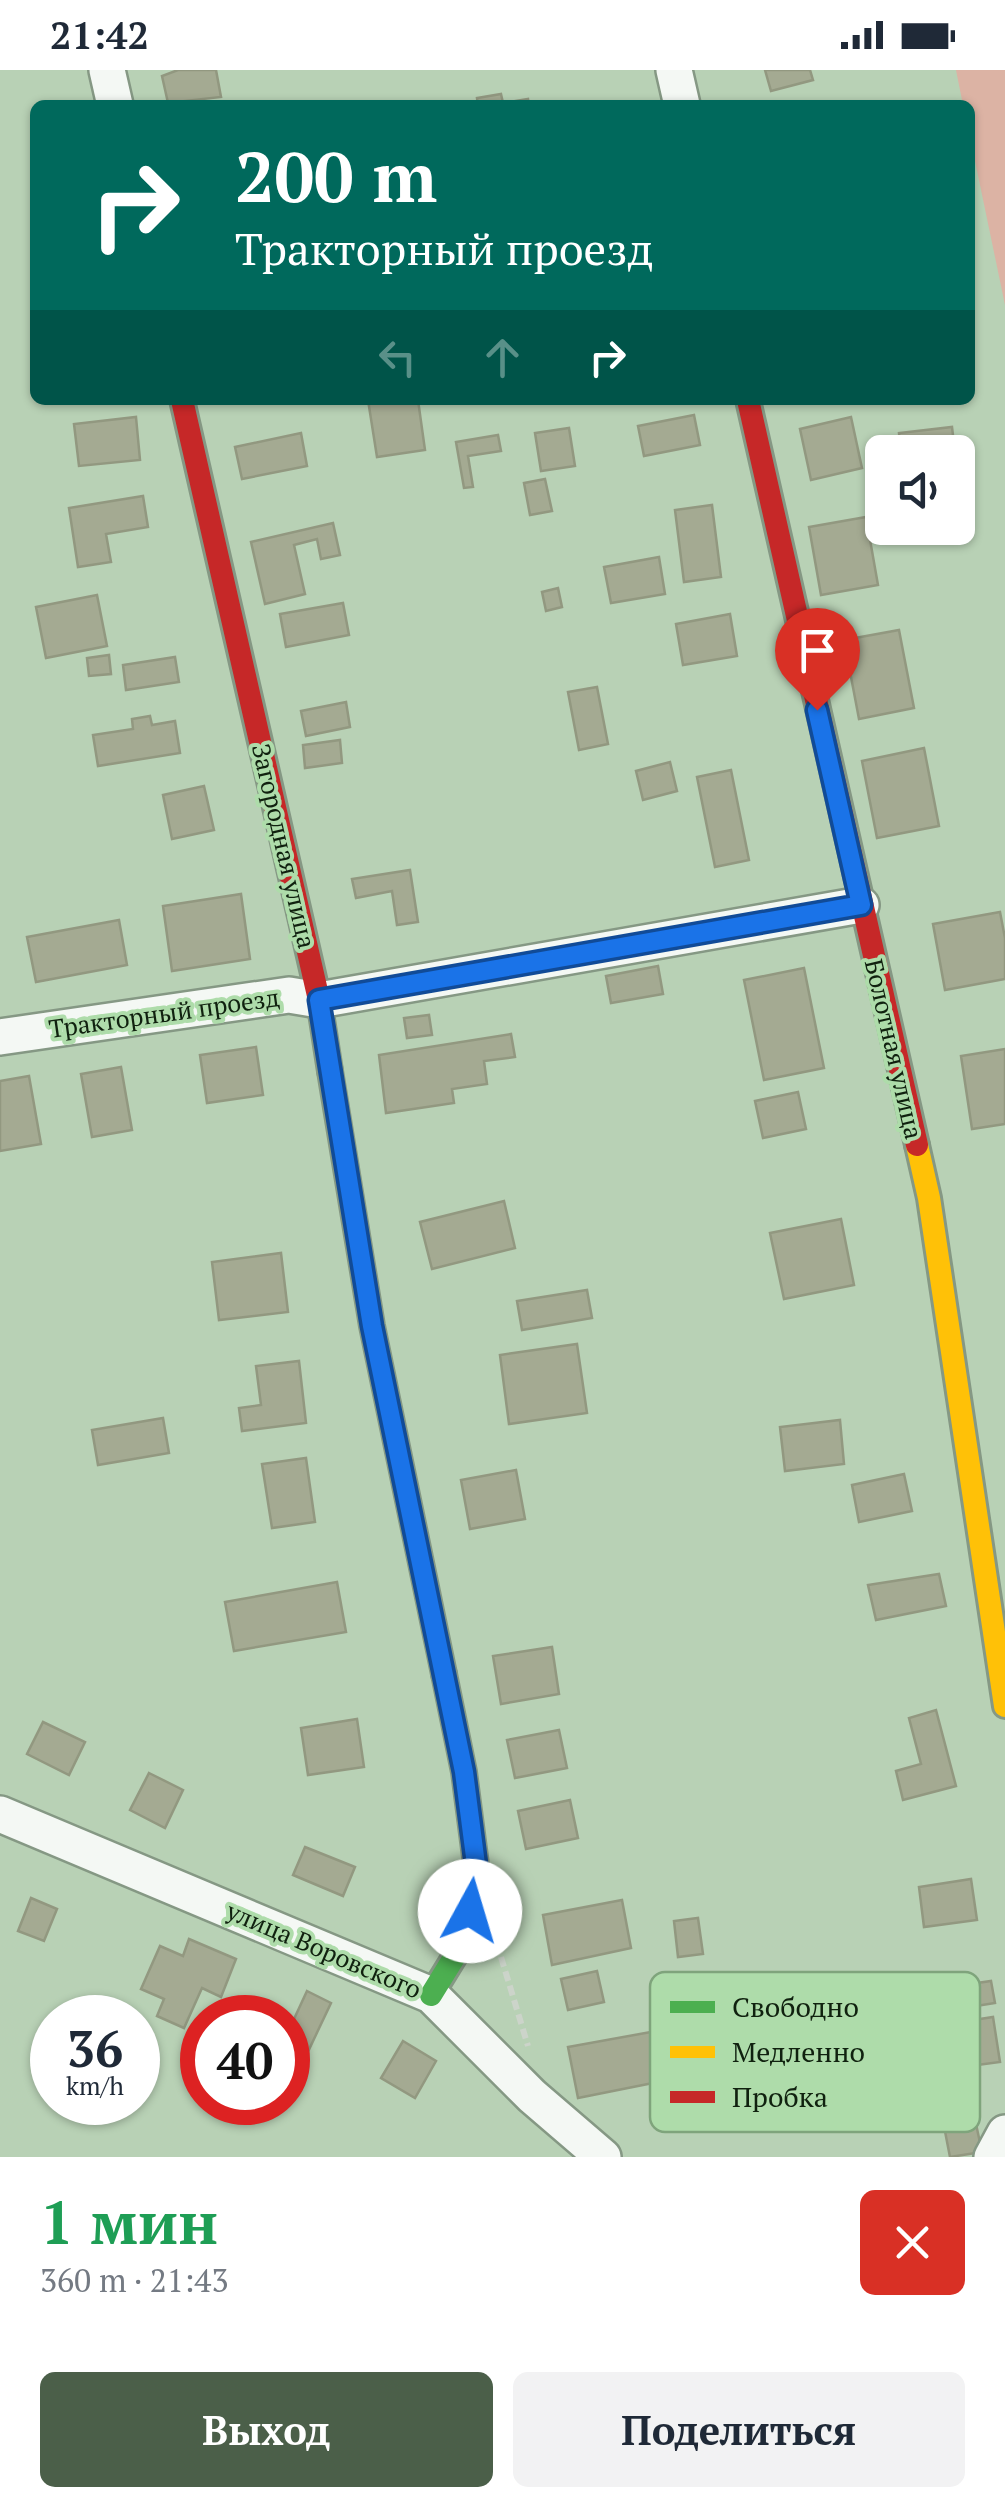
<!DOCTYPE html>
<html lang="ru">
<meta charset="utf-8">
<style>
body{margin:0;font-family:"PT Serif",serif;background:#f2f2f3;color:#1f2937;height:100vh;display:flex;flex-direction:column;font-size:38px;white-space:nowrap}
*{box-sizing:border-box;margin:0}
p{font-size:32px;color:#747a83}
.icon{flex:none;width:55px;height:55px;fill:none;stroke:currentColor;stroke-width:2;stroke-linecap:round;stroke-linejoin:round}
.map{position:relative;height:2087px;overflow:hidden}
.panel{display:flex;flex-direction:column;background:#fff;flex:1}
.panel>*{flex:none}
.banner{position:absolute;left:30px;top:30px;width:945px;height:305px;border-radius:15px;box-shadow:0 2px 8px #0004;background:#00695c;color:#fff;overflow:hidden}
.fabs{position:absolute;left:865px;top:365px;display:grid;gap:20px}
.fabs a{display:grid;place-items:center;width:110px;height:110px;border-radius:15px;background:#fff;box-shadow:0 2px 8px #0004;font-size:50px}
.speed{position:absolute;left:30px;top:1925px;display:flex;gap:20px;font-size:50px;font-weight:700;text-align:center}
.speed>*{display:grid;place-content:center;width:130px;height:130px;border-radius:50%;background:#fff;box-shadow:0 2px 8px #0004;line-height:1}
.speed small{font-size:25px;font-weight:400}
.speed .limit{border:15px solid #d22;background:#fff;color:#111}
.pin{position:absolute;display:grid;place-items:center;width:85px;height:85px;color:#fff;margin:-102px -42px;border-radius:50% 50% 50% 0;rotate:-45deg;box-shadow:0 0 10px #0007}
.pin .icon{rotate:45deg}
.me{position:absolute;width:110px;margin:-55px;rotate:6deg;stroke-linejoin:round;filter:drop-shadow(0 0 8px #0008)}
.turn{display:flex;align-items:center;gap:35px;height:210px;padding:0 40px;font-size:45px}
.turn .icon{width:130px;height:130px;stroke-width:2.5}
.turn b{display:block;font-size:70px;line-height:85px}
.lanes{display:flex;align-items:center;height:95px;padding:0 40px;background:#0003;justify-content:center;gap:50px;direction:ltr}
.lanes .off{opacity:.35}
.round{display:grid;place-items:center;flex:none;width:105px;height:105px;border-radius:15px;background:#f2f2f3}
.head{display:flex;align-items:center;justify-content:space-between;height:170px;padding:0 40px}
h1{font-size:60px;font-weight:700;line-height:75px;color:#1e9e55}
.primary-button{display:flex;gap:20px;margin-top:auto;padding:20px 40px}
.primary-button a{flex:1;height:115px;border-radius:15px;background:#4b5f49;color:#fff;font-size:40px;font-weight:700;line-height:115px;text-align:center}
.primary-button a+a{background:#f2f2f3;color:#1f2937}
.status{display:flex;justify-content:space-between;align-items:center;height:70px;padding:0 50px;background:#fff;direction:ltr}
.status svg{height:28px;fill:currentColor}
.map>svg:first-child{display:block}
.green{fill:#dcb3a4}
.building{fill:#a4aa92;stroke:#929880;stroke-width:2.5}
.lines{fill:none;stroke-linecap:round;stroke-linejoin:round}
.street-casing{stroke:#859884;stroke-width:40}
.fast-casing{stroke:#859884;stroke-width:28}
.slow-casing{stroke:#859884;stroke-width:28}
.jam-casing{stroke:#859884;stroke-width:28}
.path{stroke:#ccd4ca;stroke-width:6;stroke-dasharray:10 5;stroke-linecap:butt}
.street{stroke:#f4f8f4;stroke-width:35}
.fast{stroke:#4caf50;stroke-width:22}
.slow{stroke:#ffc107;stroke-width:22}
.jam{stroke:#c62828;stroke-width:22}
.route-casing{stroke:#114b97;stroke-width:25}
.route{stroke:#1a73e8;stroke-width:18}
.labels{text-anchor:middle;stroke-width:8;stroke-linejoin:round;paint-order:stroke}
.street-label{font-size:25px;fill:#10210f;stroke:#aedcaa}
.key{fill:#aedcaa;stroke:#7fa47c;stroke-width:2.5}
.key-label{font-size:28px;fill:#10210f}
</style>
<div class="status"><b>21:42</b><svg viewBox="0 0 49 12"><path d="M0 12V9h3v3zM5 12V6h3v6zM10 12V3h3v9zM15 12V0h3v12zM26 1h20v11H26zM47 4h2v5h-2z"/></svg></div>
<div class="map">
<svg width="1005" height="2087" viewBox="0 0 1005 2087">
<rect width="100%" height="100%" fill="#b8d1b5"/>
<path class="green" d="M956,0h49v235l-35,-168v-32h-7z"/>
<g class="building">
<path d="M178,0h38l5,27 -53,6 -6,-27z"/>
<path d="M765,0h45l3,10 -42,11z"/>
<path d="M501,24l2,9 25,-4 1,6h-51l-1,-7z"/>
<path d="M368,330h50l7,50 -48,7z"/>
<path d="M694,345l6,30 -56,11 -6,-30z"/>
<path d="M136,347l4,43 -61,6 -5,-42z"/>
<path d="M851,347l11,51 -51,12 -11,-51z"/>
<path d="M952,357l3,25h-54l-2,-19z"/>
<path d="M569,358l6,38 -34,5 -6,-38z"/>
<path d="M301,363l6,33 -65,13 -7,-32z"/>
<path d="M498,365l3,16 -33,5 5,31 -9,1 -8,-46z"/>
<path d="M545,409l7,32 -22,4 -6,-32z"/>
<path d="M143,426l5,31 -42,7 5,28 -33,5 -9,-59z"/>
<path d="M712,435l9,72 -37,5 -9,-72z"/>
<path d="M866,447l12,68 -57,10 -12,-68z"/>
<path d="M333,453l7,32 -19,4 -4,-20 -23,6 11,49 -40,10 -14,-62z"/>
<path d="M659,487l6,37 -54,9 -7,-36z"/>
<path d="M558,518l4,19 -16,4 -4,-19z"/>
<path d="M97,525l10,51 -61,12 -10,-51z"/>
<path d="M343,533l6,32 -63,12 -6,-33z"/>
<path d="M730,544l7,42 -54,9 -7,-41z"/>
<path d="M899,560l15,78 -55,11 -15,-79z"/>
<path d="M109,585l2,19 -22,2 -2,-18z"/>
<path d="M175,587l4,25 -53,8 -3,-25z"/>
<path d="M597,617l11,57 -29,6 -11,-58z"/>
<path d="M346,632l4,25 -44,9 -5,-25z"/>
<path d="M150,646l2,9 23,-4 5,32 -82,13 -5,-31 40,-6 -1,-10z"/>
<path d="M340,670l2,23 -37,5 -2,-23z"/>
<path d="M924,678l15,78 -62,12 -15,-77z"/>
<path d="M670,692l7,29 -34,9 -7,-29z"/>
<path d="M731,700l18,90 -34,7 -18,-90z"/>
<path d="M204,716l10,44 -42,9 -9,-44z"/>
<path d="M410,800l8,52 -21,3 -5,-34 -36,7 -4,-19z"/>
<path d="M241,824l9,65 -78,12 -9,-65z"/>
<path d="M1000,842l5,26v41l-60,11 -12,-66z"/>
<path d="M119,850l8,45 -91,17 -9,-45z"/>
<path d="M658,896l5,28 -52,9 -5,-27z"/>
<path d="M804,898l20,100 -60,12 -20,-100z"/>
<path d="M429,945l3,20 -25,3 -3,-20z"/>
<path d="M511,964l4,23 -31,4 3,23 -35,5 2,14 -68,10 -7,-58z"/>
<path d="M256,977l7,48 -56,8 -7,-48z"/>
<path d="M1005,979v75l-33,5 -11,-73z"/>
<path d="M121,997l11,63 -40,7 -11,-63z"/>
<path d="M29,1006l12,68 -41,7v-70z"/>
<path d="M798,1022l8,37 -43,9 -8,-37z"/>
<path d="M504,1131l11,47 -83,21 -12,-47z"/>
<path d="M841,1149l13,66 -70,14 -14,-66z"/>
<path d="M281,1183l7,59 -69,8 -7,-58z"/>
<path d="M587,1220l5,28 -70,12 -5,-29z"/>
<path d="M577,1274l10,69 -78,11 -9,-69z"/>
<path d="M299,1291l7,62 -64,8 -3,-23 22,-3 -5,-39z"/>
<path d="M163,1348l6,35 -71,12 -6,-35z"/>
<path d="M840,1350l4,44 -59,7 -5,-44z"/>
<path d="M306,1388l9,64 -43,6 -10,-64z"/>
<path d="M516,1400l9,49 -55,10 -9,-49z"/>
<path d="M904,1404l8,37 -53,11 -7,-37z"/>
<path d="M939,1504l7,32 -70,14 -8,-35z"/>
<path d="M337,1512l9,50 -112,19 -9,-49z"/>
<path d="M552,1577l7,47 -58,10 -8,-48z"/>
<path d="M936,1640l20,76 -53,14 -7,-29 25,-7 -12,-46z"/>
<path d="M357,1649l7,48 -56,8 -7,-47z"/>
<path d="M43,1652l42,20 -16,33 -42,-21z"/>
<path d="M559,1660l8,38 -52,10 -8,-38z"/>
<path d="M149,1703l34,17 -18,38 -35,-18z"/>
<path d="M570,1730l8,38 -52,11 -8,-38z"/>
<path d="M305,1777l50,20 -12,29 -50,-21z"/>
<path d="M971,1809l6,41 -53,7 -5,-40z"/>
<path d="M31,1828l26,11 -13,32 -26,-10z"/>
<path d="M622,1830l9,48 -79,17 -9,-50z"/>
<path d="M698,1848l5,36 -25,3 -4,-36z"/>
<path d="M189,1869l47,20 -15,38 -19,-9 -18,40 -27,-12 7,-17 -23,-10 19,-43 23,10z"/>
<path d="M597,1901l7,31 -36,8 -7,-31z"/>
<path d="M991,1911l4,22 -63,10 -3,-23z"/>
<path d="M307,1921l24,12 -26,55 -17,-8v-18z"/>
<path d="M993,1947l7,45 -53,7 -6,-44z"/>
<path d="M684,1956l9,49 -115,23 -10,-51z"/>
<path d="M403,1971l33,20 -21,37 -34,-20z"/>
<path d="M973,2040l9,42 -32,5 -8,-41z"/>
</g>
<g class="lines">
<g class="street-casing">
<g id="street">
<path d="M107,0l8,35"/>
<path d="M674,0l8,35"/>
<path d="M0,967l289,-42 30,5 542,-95"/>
<path d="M0,1744l431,181 101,101 71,61"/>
<path d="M992,2087l13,-24"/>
</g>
</g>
<g class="fast-casing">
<path id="fast" d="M431,1925l32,-52 15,-63 -14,-108 -20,-98"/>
</g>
<g class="slow-casing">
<g id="slow">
<path d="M330,1001l42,255 72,348"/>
<path d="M917,1075l12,53 76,508"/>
</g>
</g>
<g class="jam-casing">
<g id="jam">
<path d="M182,330l137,600 11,71"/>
<path d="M748,330l169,745"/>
</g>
</g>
<path class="path" d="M501,1887l27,89"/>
<use href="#street" class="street"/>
<use href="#fast" class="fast"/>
<use href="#slow" class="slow"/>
<use href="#jam" class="jam"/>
</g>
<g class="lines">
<g class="route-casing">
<path id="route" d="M470,1841l8,-31 -14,-108 -92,-446 -53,-326 542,-95 -44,-195"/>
</g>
<use href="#route" class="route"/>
</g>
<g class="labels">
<g class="street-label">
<text transform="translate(284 776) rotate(77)" y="9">Загородная улица</text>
<text transform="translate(164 943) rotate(-8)" y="9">Тракторный проезд</text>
<text transform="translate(894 979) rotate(77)" y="9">Болотная улица</text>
<text transform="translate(324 1880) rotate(23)" y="9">улица Воровского</text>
</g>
</g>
<rect x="650" y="1902" width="330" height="160" rx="15" class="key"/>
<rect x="670" y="1931" width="45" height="12" fill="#4caf50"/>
<rect x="670" y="1976" width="45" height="12" fill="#ffc107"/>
<rect x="670" y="2021" width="45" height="12" fill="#c62828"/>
<g class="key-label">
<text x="732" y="1947">Свободно</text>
<text x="732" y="1992">Медленно</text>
<text x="732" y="2037">Пробка</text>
</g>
</svg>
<div class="fabs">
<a><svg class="icon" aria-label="sound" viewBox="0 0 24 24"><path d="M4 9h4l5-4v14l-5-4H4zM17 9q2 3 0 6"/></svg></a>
</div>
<div class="speed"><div>36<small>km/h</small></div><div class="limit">40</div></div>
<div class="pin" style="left:817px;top:640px;background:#d93025"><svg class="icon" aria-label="arrive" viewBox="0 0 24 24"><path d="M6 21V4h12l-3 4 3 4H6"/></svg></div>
<svg class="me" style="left:470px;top:1841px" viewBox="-20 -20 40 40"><circle r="19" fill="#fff"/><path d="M0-13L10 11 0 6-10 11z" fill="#1a73e8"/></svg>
<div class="banner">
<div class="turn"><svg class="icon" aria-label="right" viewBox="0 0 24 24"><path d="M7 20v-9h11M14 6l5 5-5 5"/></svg><div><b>200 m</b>Тракторный проезд</div></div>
<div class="lanes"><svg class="icon off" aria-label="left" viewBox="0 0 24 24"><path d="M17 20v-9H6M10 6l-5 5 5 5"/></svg><svg class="icon off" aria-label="ahead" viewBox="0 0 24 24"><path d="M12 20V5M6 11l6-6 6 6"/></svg><svg class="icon" aria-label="right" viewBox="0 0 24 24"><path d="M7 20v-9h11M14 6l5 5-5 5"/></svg></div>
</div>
</div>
<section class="panel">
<div class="head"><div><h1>1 мин</h1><p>360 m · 21:43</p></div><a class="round" style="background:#d93025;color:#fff"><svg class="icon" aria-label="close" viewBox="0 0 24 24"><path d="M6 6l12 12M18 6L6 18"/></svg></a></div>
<div class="primary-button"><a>Выход</a><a>Поделиться</a></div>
</section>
